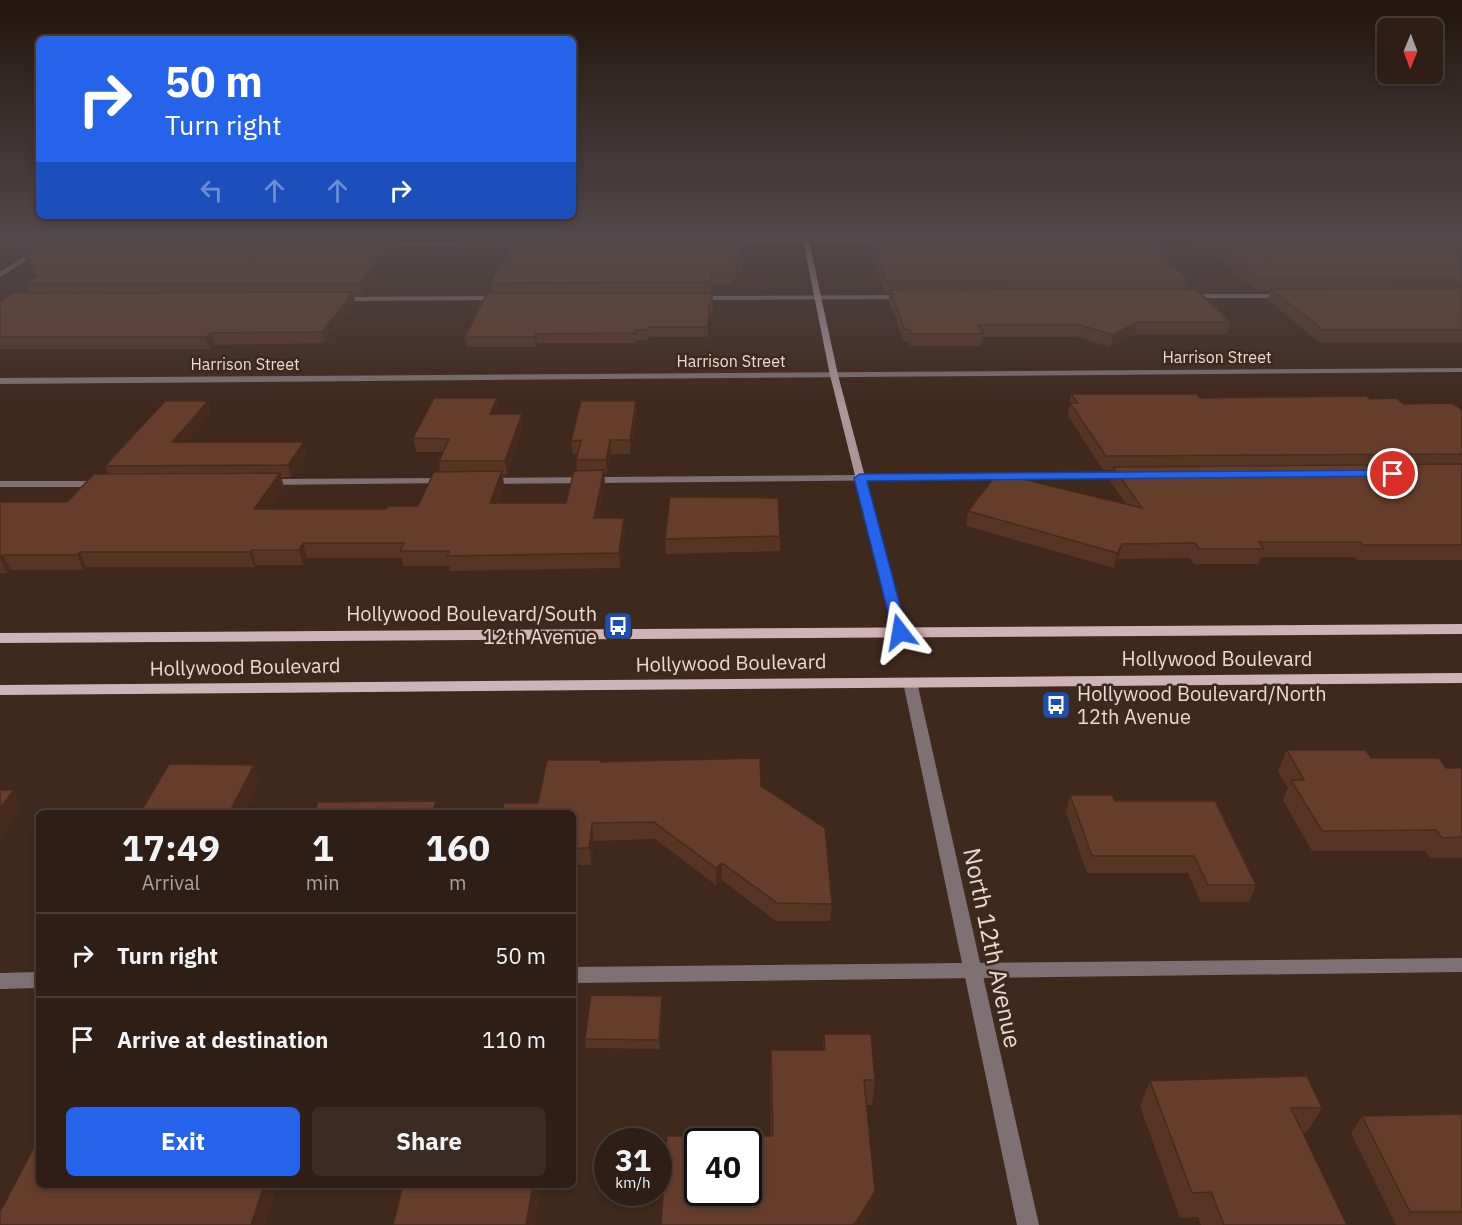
<!DOCTYPE html>
<style>
body{margin:0;font-family:"IBM Plex Sans",sans-serif;background:#3b2b22;color:#f1f3f6;height:100vh;display:flex;flex-direction:column;font-size:22px;white-space:nowrap}
*{box-sizing:border-box;margin:0}
p{font-size:20px;color:#a7a2a0}
.icon{flex:none;width:33px;height:33px;fill:none;stroke:currentColor;stroke-width:2;stroke-linecap:round;stroke-linejoin:round}
.map{position:relative;flex:1;overflow:hidden}
.drawer{position:absolute;left:36px;top:810px;width:540px;height:378px;display:flex;flex-direction:column;background:#2f1e15;border-radius:9px;box-shadow:0 3px 9px #0003,0 0 0 2px #4a3c34}
.drawer>*{flex:none}
.guide{position:absolute;left:36px;top:36px;width:540px;height:183px;border-radius:9px;box-shadow:0 3px 9px #0003,0 0 0 2px #4a3c34;background:#2563eb;color:#fff;overflow:hidden}
.needle{width:39px;rotate:181deg}
.buttons{position:absolute;left:1377px;top:18px;display:grid;gap:12px}
.buttons a{display:grid;place-items:center;width:66px;height:66px;border-radius:9px;background:#2f1e15;box-shadow:0 3px 9px #0003,0 0 0 2px #4a3c34;font-size:30px}
.speed{position:absolute;left:594px;top:1128px;display:flex;gap:12px;font-size:30px;font-weight:700;text-align:center}
.speed>*{display:grid;place-content:center;width:78px;height:78px;border-radius:50%;background:#2f1e15;box-shadow:0 3px 9px #0003,0 0 0 2px #4a3c34;line-height:1}
.speed small{font-size:15px;font-weight:400}
.speed .limit{border:3px solid #111;border-radius:9px;background:#fff;color:#111}
.pin{position:absolute;display:grid;place-items:center;width:51px;height:51px;color:#fff;margin:-26px;border:3px solid #fff;border-radius:50%;box-shadow:0 2px 6px #0007}
.me{position:absolute;width:66px;margin:-33px;rotate:346deg;stroke-linejoin:round;filter:drop-shadow(0 0 4px #0008)}
.turn{display:flex;align-items:center;gap:21px;height:126px;padding:0 30px;font-size:27px}
.turn .icon{width:78px;height:78px;stroke-width:2.5}
.turn b{display:block;font-size:42px;line-height:51px}
.lanes{display:flex;align-items:center;height:57px;padding:0 30px;background:#0003;justify-content:center;gap:30px;direction:ltr}
.lanes .off{opacity:.35}
.eta{display:flex;justify-content:space-evenly;align-items:center;height:102px;text-align:center}
.eta b{font-size:36px;font-weight:700;line-height:42px}
.primary-button{display:flex;gap:12px;margin-top:auto;padding:12px 30px}
.primary-button a{flex:1;height:69px;border-radius:9px;background:#2563eb;color:#fff;font-size:24px;font-weight:700;line-height:69px;text-align:center}
.primary-button a+a{background:#3b2b22;color:#f1f3f6}
ul{padding:0;list-style:none}
li{display:flex;align-items:center;gap:18px;height:84px;padding:0 30px;border-top:2px solid #4a3c34}
li div{flex:1}
li b{display:block;font-size:22px}
li em{font-style:normal}
.map>svg:first-child{display:block}
.lines{fill:none;stroke-linecap:round;stroke-linejoin:round}
.lane{fill:#7f7173;fill-rule:evenodd}
.street{fill:#7f7173;fill-rule:evenodd}
.secondary{fill:#ad969a;fill-rule:evenodd}
.primary{fill:#d0b3b8;fill-rule:evenodd}
.wall{fill:#563524}
.shaded-wall{fill:#462b1d}
.building{fill:#643e2a;stroke:#462b1d;stroke-width:1.5;fill-rule:evenodd}
.route{fill:#2563eb;stroke:#184099;stroke-width:1.5}
.labels{text-anchor:middle;stroke-width:5;stroke-linejoin:round;paint-order:stroke}
.far-street-label{font-size:16px;fill:#eadad2;stroke:#3f281c}
.poi-label{font-size:20px;fill:#eadad2;stroke:#3f281c;text-anchor:end}
.street-label{font-size:20px;fill:#eadad2;stroke:#3f281c}
.near-street-label{font-size:24px;fill:#eadad2;stroke:#3f281c}
</style>
<div class="map">
<svg width="1462" height="1225" viewBox="0 0 1462 1225">
<rect width="100%" height="100%" fill="#3f281c"/>
<g class="lines">
<g class="lane">
<path d="M1184,294h100l4,2 -4,2h-97l-4,-2z"/>
<path d="M903,295h3v4l-208,1 -4,-2 4,-2z"/>
<path d="M501,296l4,2 -1,2 -166,1 -4,-2 4,-2z"/>
<path d="M1128,473l5,3 -1,2 -644,6 -5,-3 5,-3z"/>
<path d="M444,478l4,1v4l-182,2 -5,-3 5,-3z"/>
<path d="M0,481h99l5,3 -5,3h-99z"/>
<path d="M1462,958v14l-889,11v-16z"/>
<path d="M39,972v16l-39,1v-16z"/>
</g>
<g class="street">
<path d="M56,236h8l-12,10 -4,1 -48,30v-5l39,-25h-39v-4h46z"/>
<path d="M1132,238h85l3,2 -3,2 -87,-1v-2z"/>
<path d="M890,239l2,1v2l-168,2 -3,-2 3,-2z"/>
<path d="M527,241l2,1v2l-147,2 -3,-2 3,-2z"/>
<path d="M1462,368v4l-1462,12v-6z"/>
<path d="M910,678l7,4 122,543h-22l-114,-543z"/>
</g>
<path class="secondary" d="M802,236h6l30,139 68,257 -2,3 -4,1 -6,-4 -64,-257z"/>
<g class="primary">
<path d="M1462,624v10l-1462,9v-10z"/>
<path d="M1462,673v10l-1462,12v-10z"/>
</g>
</g>
<g class="wall">
<path d="M0,236h52l-4,3h13l-1,-3h346l-2,3h-8l1,9 -35,47h-8l1,8 -30,40 -111,2 -4,4h-210v-48l29,-8 -4,-9 11,-7 -9,-14 -4,-11 19,-11h-40l3,8 -5,3z"/>
<path d="M871,236h273l44,44 -2,9 44,33 -3,12h-92l-25,13 -33,-10h-95l-1,9h-71l-1,-4h-5l-15,-41v-8h-4l-13,-37v-10h2v-10z"/>
<path d="M1202,236h260v106h-143l-51,-42 2,-9h-12l-58,-47z"/>
<path d="M517,237l225,23v11h-6v9h-5v4h-20l2,29h-4l-1,24h-59v3h-13l-1,3h-98l-1,4h-69l-2,-10 27,-44 -1,-10z"/>
<path d="M1071,394l129,4 170,1 34,5 58,6v150h-104l-4,-3h-93l-2,7h-65l-4,-6 -72,1 -4,9 -148,-42 2,-15 158,-7 -16,-23 3,-11h-10l-35,-54z"/>
<path d="M636,401l1,14 -7,39h-19l-4,20h-3l1,11 -7,33h26l1,15 -5,35 -170,3 -1,-5h-46l-1,-8h-95l-4,7h-47l-2,2h-168l-3,3h-72l-4,3h-7v-71h67l42,-28 -4,-8 106,-53 -25,29h118l3,11 -16,24h-10l3,10 -15,22h117l32,-3 22,-34 -1,-11 4,-9h-27l-3,-14 86,-26 -1,2 25,14 -16,47h-5l2,10 -6,18h68l11,-32 -1,-11 2,-6h-5l-2,-13z"/>
<path d="M780,536v15l-114,3 -1,-15z"/>
<path d="M1287,750l84,8 75,10h16v90h-32l-5,-7h-113l-29,-51 5,-12 -10,-17z"/>
<path d="M601,762l160,24 71,118 -2,17h-54l-54,-41 -6,5 -61,-46 -61,2 -3,24h-18v-52l-135,-2h64l36,-8z"/>
<path d="M1070,795l45,6 141,84 -7,17h-48l-13,-29h-101l-21,-61z"/>
<path d="M663,1005l-3,44 -74,-1 -1,-9z"/>
<path d="M824,1034l51,46 -3,25h-6l5,111 -100,-80 -1,-61 1,-25h52z"/>
<path d="M1150,1081l172,27 -15,24 -4,1 44,92h-146l-3,-8 -18,1 -40,-112z"/>
<path d="M1462,1114v111h-66l-45,-92 11,-17z"/>
</g>
<g class="shaded-wall">
<path d="M44,236h8l-7,5z"/>
<path d="M395,237l2,11 -35,47 -2,-12z"/>
<path d="M1,239l4,10 -5,3v-12z"/>
<path d="M353,292l2,11 -30,40 -3,-11z"/>
<path d="M1137,322l-2,12 -25,13 3,-12z"/>
<path d="M211,333l3,12 -4,4 -4,-12z"/>
<path d="M536,334l1,9 -1,4 -1,-10z"/>
<path d="M497,398l2,14 -7,16 -2,-14z"/>
<path d="M208,401l3,12 -35,41 -4,-12z"/>
<path d="M636,401l1,14 -7,39v-14z"/>
<path d="M522,414l1,14 -16,47 -2,-14z"/>
<path d="M610,440l1,14 -4,20 -1,-14z"/>
<path d="M304,442l3,11 -16,24 -3,-12z"/>
<path d="M604,470l1,15 -10,48 -1,-15z"/>
<path d="M502,471l2,14 -11,33 -3,-15z"/>
<path d="M280,473l4,14 -25,37 -5,-15z"/>
<path d="M624,518l1,15 -5,35 -1,-15z"/>
<path d="M303,543l4,15 -4,7 -4,-15z"/>
<path d="M1122,544l-4,15 -4,9 3,-15z"/>
<path d="M251,550l5,15 -2,2 -4,-15z"/>
<path d="M80,552l6,15 -3,3 -6,-15z"/>
<path d="M3,555l8,15 -4,3 -7,-15z"/>
<path d="M254,765l6,17 -15,31h-16z"/>
<path d="M14,790l9,17 -23,32v-31z"/>
<path d="M436,801l2,12 -5,-2z"/>
<path d="M592,823l2,18 -3,24 -2,-17z"/>
<path d="M722,863v17l-6,5v-17z"/>
<path d="M662,996l1,9 -3,44 -1,-9z"/>
<path d="M264,1185h13l-12,40h-14z"/>
<path d="M533,1185h9l-7,40h-9z"/>
<path d="M875,1191l-4,25 -5,9h-14z"/>
</g>
<g class="building">
<path d="M739,236l3,24h-7l1,9h-5v4h-21l1,9 -220,1 23,-46z"/>
<path d="M875,236h269l44,44 -302,1 -14,-35 7,2z"/>
<path d="M1206,236h256v44h-201z"/>
<path d="M395,237l-35,46 -335,1 13,-8 -15,-24 23,-13z"/>
<path d="M1462,288v42h-139l-52,-41z"/>
<path d="M1196,289l34,33h-93l-24,13 -33,-10h-102l5,9h-72l-1,-4h-5l-15,-40z"/>
<path d="M353,292l-31,40 -111,1 -5,4h-206v-36l12,-8z"/>
<path d="M487,293h225v10l-3,1 -1,23h-59l-1,3h-13l-1,3 -98,1 -1,3h-70z"/>
<path d="M1071,394h126l3,4 166,-2 4,3 26,-1 8,6 48,-1 10,7v44l-356,2 -36,-53h8z"/>
<path d="M434,398h63l-7,16h32l-17,47h-66l10,-22 -36,-1z"/>
<path d="M165,401h43l-36,41h132l-16,23 -183,1z"/>
<path d="M581,401h55l-6,39h-20l-4,20h-30l5,-20 -10,1z"/>
<path d="M1462,464v81h-98l-4,-3h-101l5,7h-65l-4,-6 -73,1 -5,9 -149,-42 30,-38 144,35 -29,-41z"/>
<path d="M604,470l-10,48h30l-5,35 -172,3 2,-5h-49l4,-8h-101l-4,7h-48l-1,2h-170l-3,3h-74l-3,3v-56h67l27,-28 186,-1 -26,36h132l2,-3h30l16,-34 68,-1 -12,32h76l8,-32z"/>
<path d="M670,497l108,1 2,38 -115,3z"/>
<path d="M1287,750h78l6,8h68l7,10h16v69l-20,1 -6,-8 -114,1 -31,-51h13z"/>
<path d="M760,758l1,28 64,42 7,76 -55,-1 -55,-40 -6,5 -62,-46 -62,1 -3,25h-16v-35h-259l4,-11 118,-1 -3,10h69l2,-8h34l9,-43h54v2z"/>
<path d="M169,764l85,1 -25,48h-89z"/>
<path d="M0,790h14l-14,18z"/>
<path d="M1070,795h42l3,6h100l41,84h-48l-14,-29h-102z"/>
<path d="M591,995l71,1 -3,44 -74,-1z"/>
<path d="M824,1034h47l4,46h-11l11,111 -18,30 -5,4h-191l6,-89h106l-2,-86h54zM698,1142h50v50h-50z"/>
<path d="M1307,1076l15,32h-31l56,117h-123l-13,-33 -19,1 -42,-112z"/>
<path d="M1462,1114v98h-52l-48,-96z"/>
<path d="M39,1138v47h225l-13,40h-251v-13z"/>
<path d="M403,1185h130l-7,40h-133z"/>
</g>
<linearGradient id="sky" x2="0" y2="1"><stop stop-color="#23160f"/><stop offset="0.58" stop-color="#52484b"/><stop offset="1" stop-color="#52484b" stop-opacity="0"/></linearGradient>
<rect width="1462" height="408" fill="url(#sky)"/>
<path class="route" d="M1393,470l5,4 -1,2 -530,5 40,151 -7,4 -7,-4 -39,-154 6,-4z"/>
<defs>
<g id="bus-square" transform="scale(1.5)"><rect x="-9" y="-9" width="18" height="18" rx="4" fill="#1a4fb4" stroke="#3f281c"/><path d="M-5-6H5V4H4V6H2V4H-2V6H-4V4H-5ZM-3.5-4V0h7V-4ZM-3.5 1.2v1.5H-2V1.2ZM2 1.2v1.5H3.5V1.2Z" fill="#fff"/></g>
</defs>
<g fill-rule="evenodd">
<use href="#bus-square" x="618" y="626"/>
<use href="#bus-square" x="1056" y="705"/>
</g>
<g class="labels">
<g class="far-street-label">
<text x="1217" y="363">Harrison Street</text>
<text x="731" y="367">Harrison Street</text>
<text x="245" y="370">Harrison Street</text>
</g>
<g class="poi-label">
<text x="597" y="621">Hollywood Boulevard/South<tspan x="597" dy="23">12th Avenue</tspan></text>
<text x="1077" y="701" text-anchor="start">Hollywood Boulevard/North<tspan x="1077" dy="23">12th Avenue</tspan></text>
</g>
<g class="street-label">
<text x="1217" y="666">Hollywood Boulevard</text>
<text transform="translate(731 663) rotate(-1)" y="7">Hollywood Boulevard</text>
<text transform="translate(245 667) rotate(-1)" y="7">Hollywood Boulevard</text>
</g>
<g class="near-street-label">
<text transform="translate(992 948) rotate(78)" y="8">North 12th Avenue</text>
</g>
</g>
</svg>
<div class="buttons">
<a><svg class="needle" viewBox="-14 -14 28 28"><path d="M0-13l5 13h-10z" fill="#e53935"/><path d="M0 13l5-13h-10z" fill="#a7a2a0"/></svg></a>
</div>
<div class="speed"><div>31<small>km/h</small></div><div class="limit">40</div></div>
<div class="pin" style="left:1393px;top:474px;background:#d93025"><svg class="icon" aria-label="arrive" viewBox="0 0 24 24"><path d="M6 21V4h12l-3 4 3 4H6"/></svg></div>
<svg class="me" style="left:900px;top:632px" viewBox="-20 -20 40 40"><path d="M0-17L14 15 0 8-14 15z" fill="#2563eb" stroke="#fff" stroke-width="4"/></svg>
<div class="guide">
<div class="turn"><svg class="icon" aria-label="right" viewBox="0 0 24 24"><path d="M7 20v-9h11M14 6l5 5-5 5"/></svg><div><b>50 m</b>Turn right</div></div>
<div class="lanes"><svg class="icon off" aria-label="left" viewBox="0 0 24 24"><path d="M17 20v-9H6M10 6l-5 5 5 5"/></svg><svg class="icon off" aria-label="ahead" viewBox="0 0 24 24"><path d="M12 20V5M6 11l6-6 6 6"/></svg><svg class="icon off" aria-label="ahead" viewBox="0 0 24 24"><path d="M12 20V5M6 11l6-6 6 6"/></svg><svg class="icon" aria-label="right" viewBox="0 0 24 24"><path d="M7 20v-9h11M14 6l5 5-5 5"/></svg></div>
</div>
<section class="drawer">
<div class="eta">
<div><b>17:49</b><p>Arrival</p></div>
<div><b>1</b><p>min</p></div>
<div><b>160</b><p>m</p></div>
</div>
<ul>
<li><svg class="icon" aria-label="right" viewBox="0 0 24 24"><path d="M7 20v-9h11M14 6l5 5-5 5"/></svg><div><b>Turn right</b></div><em>50 m</em></li>
<li><svg class="icon" aria-label="arrive" viewBox="0 0 24 24"><path d="M6 21V4h12l-3 4 3 4H6"/></svg><div><b>Arrive at destination</b></div><em>110 m</em></li>
</ul>
<div class="primary-button"><a>Exit</a><a>Share</a></div>
</section>
</div>
